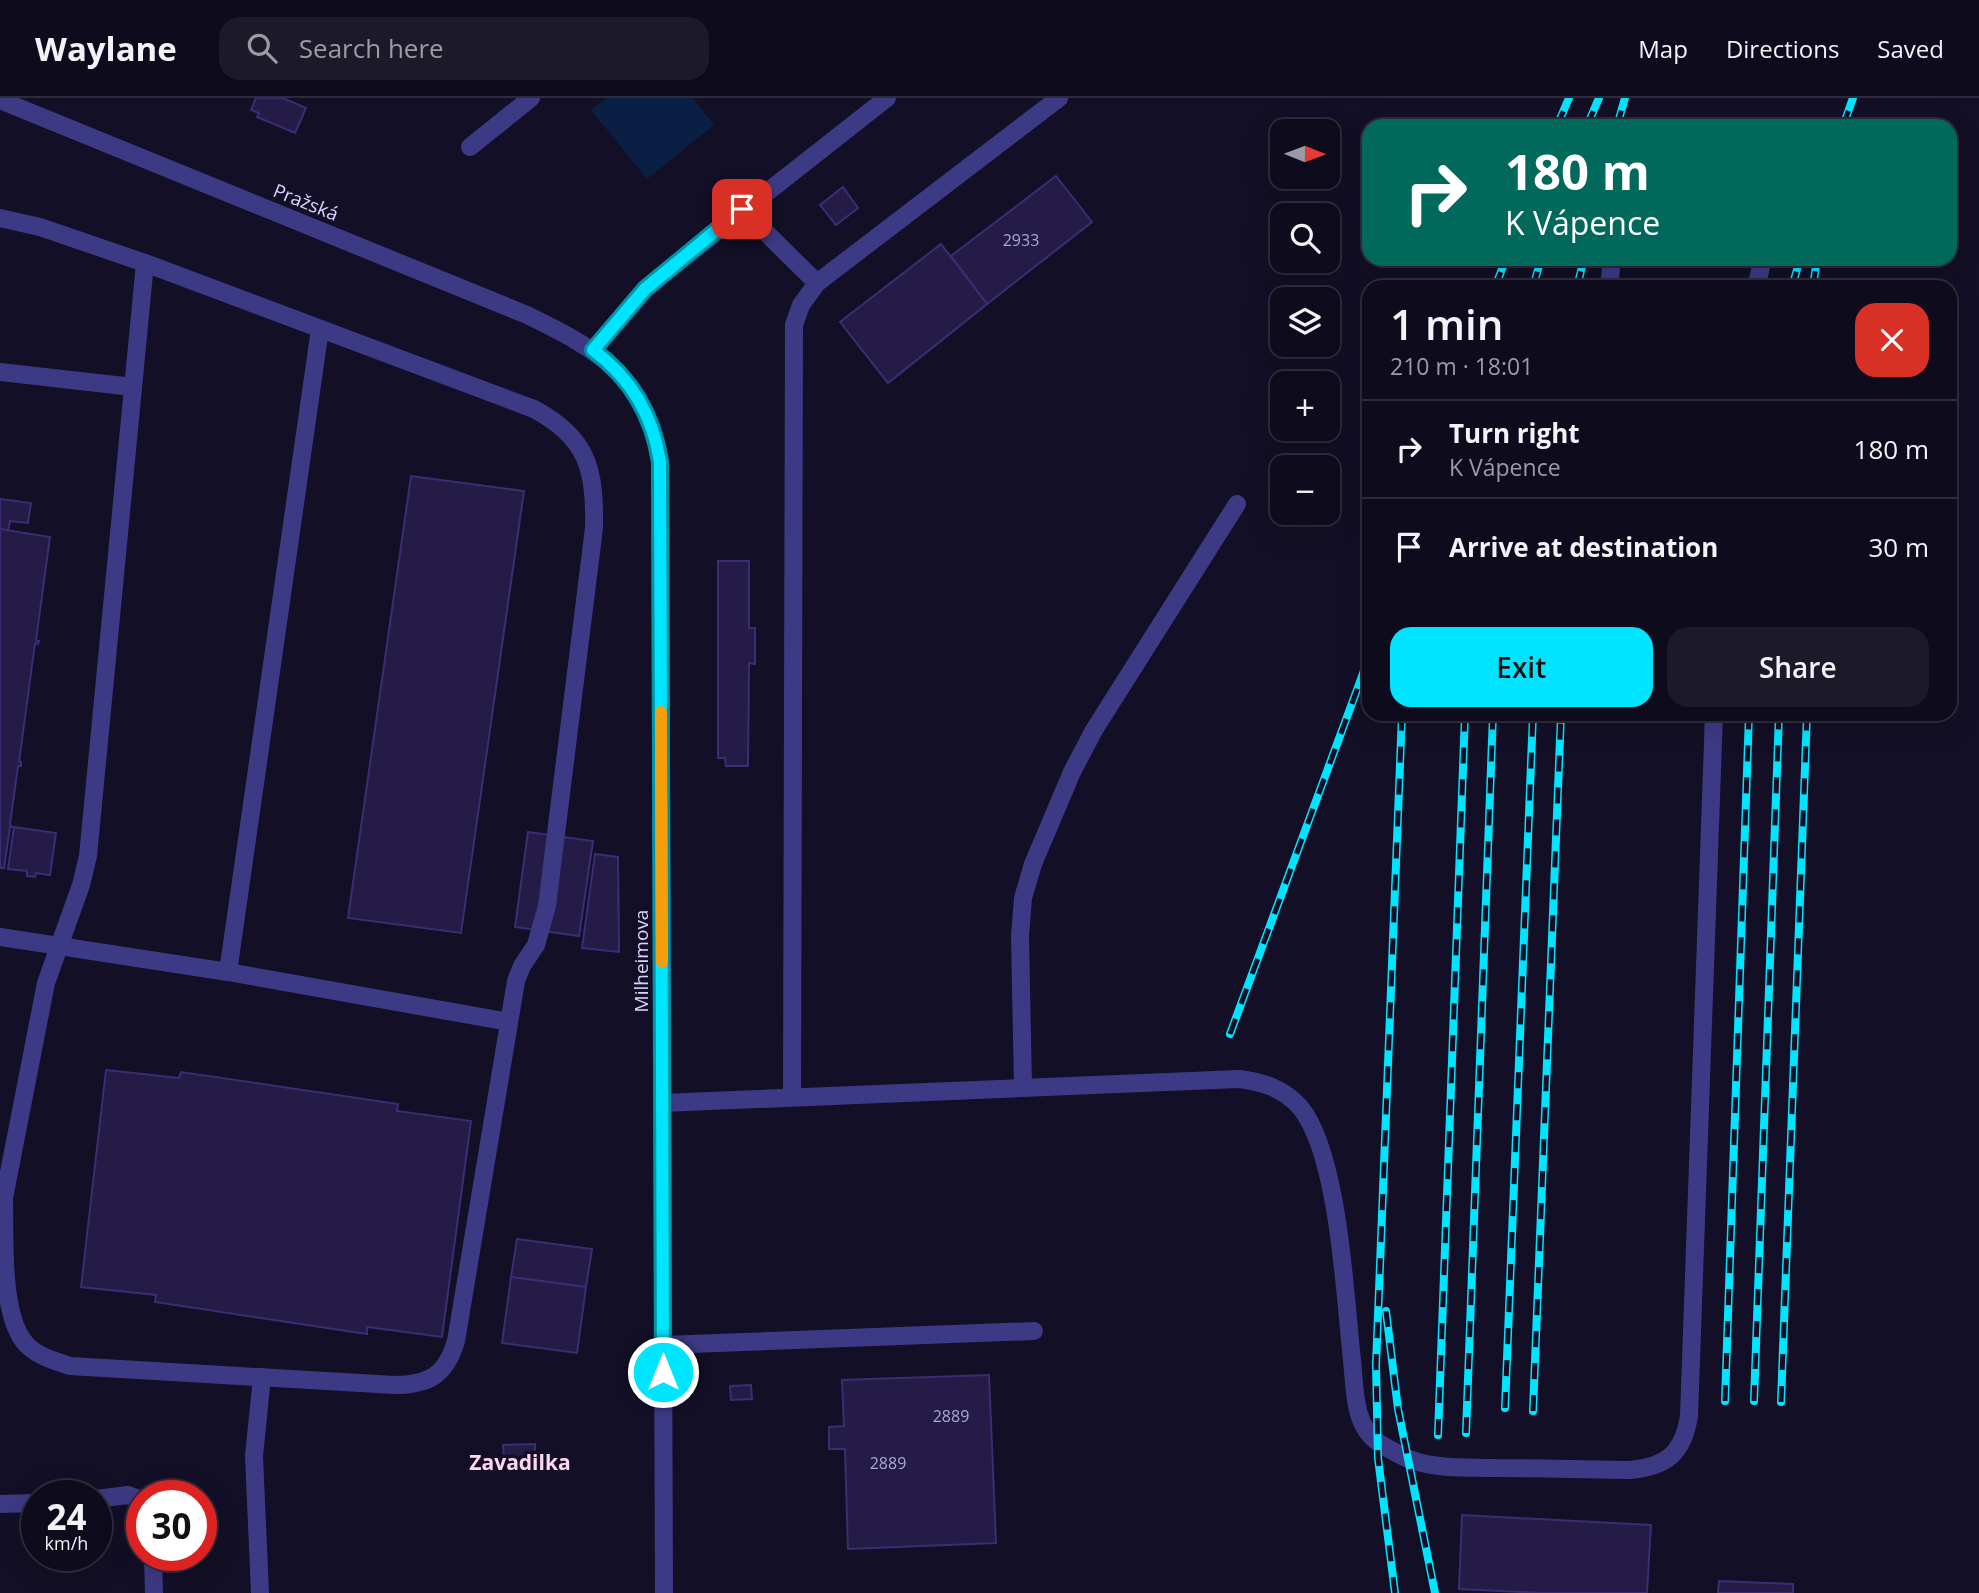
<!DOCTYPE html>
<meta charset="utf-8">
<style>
body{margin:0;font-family:"Open Sans",sans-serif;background:#1c1929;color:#f1f3f6;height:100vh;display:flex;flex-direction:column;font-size:26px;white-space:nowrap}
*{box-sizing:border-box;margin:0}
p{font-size:23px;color:#9b9ba3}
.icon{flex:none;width:38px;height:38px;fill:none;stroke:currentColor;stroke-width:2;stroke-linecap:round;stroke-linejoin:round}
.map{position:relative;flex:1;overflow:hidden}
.side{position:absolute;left:1362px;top:182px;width:595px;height:441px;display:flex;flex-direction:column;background:#0e0b1c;border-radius:21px;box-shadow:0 7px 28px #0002,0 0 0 2px #2e2b3b}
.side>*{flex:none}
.hud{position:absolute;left:1362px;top:21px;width:595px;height:147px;border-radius:21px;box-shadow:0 7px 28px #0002,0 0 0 2px #2e2b3b;background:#00695c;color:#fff;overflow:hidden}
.needle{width:46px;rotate:91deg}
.tools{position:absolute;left:1270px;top:21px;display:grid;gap:14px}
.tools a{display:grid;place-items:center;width:70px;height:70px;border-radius:14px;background:#0e0b1c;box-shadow:0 7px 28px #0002,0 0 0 2px #2e2b3b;font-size:35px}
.speed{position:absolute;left:21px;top:1382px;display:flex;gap:14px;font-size:35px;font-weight:700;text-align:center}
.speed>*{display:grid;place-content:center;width:91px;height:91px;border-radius:50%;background:#0e0b1c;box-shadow:0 7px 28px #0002,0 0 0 2px #2e2b3b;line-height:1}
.speed small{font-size:18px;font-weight:400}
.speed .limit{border:10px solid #d22;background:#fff;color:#111}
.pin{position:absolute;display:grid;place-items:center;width:60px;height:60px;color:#fff;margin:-30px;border-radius:14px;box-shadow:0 4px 10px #0006}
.me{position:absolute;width:77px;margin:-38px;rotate:0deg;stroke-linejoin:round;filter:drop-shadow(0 0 5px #0008)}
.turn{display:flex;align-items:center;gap:24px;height:147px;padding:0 28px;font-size:32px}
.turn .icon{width:91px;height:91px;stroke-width:2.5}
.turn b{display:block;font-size:49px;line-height:60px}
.round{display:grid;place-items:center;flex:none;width:74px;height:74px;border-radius:21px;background:#1c1929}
.headline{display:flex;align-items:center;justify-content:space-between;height:119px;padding:0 28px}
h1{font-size:42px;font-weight:600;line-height:52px}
.primary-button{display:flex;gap:14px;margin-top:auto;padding:14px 28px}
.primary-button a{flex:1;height:80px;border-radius:21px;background:#00e5ff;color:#111;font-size:28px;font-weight:600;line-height:80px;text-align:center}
.primary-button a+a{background:#1c1929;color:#f1f3f6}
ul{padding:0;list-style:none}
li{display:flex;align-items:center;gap:21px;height:98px;padding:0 28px;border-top:2px solid #2e2b3b}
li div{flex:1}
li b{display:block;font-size:26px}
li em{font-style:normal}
header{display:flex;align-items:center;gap:42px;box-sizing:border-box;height:98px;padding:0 35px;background:#0e0b1c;border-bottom:2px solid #2e2b3b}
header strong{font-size:33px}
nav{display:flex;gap:38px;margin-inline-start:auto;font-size:24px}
.search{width:490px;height:63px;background:#1c1929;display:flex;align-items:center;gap:18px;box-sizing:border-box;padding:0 24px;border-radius:21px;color:#9b9ba3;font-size:26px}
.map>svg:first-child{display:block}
.water{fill:#0a1f44}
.building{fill:#241b47;stroke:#3b2d73;stroke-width:2}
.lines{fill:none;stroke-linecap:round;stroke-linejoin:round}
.lane{stroke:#3d3a85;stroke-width:18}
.street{stroke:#3d3a85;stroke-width:18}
.rail-casing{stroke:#00e5ff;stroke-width:8}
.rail{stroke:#130f26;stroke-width:5;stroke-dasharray:16;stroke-linecap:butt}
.route-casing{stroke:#0095a6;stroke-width:18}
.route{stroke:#00e5ff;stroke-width:12}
.slow{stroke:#f59e0b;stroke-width:12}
.labels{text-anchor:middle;stroke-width:7;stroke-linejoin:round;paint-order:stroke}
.number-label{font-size:16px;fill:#aca6d1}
.street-label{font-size:19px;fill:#d9d4ff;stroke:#130f26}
.neighbourhood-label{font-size:21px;font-weight:bold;fill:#ffd6f0;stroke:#130f26}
</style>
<header>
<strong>Waylane</strong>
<div class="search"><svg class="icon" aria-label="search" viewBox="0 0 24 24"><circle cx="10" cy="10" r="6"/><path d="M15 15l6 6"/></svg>Search here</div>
<nav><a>Map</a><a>Directions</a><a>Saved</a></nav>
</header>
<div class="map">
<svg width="1979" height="1495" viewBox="0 0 1979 1495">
<rect width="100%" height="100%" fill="#130f26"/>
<path class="water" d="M607,0h86l21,27 -67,54 -56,-69z"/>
<g class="building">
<path d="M256,0h27l23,10 -11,25 -38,-16 2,-4 -8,-3z"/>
<path d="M1056,78l36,46 -105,82 -36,-48z"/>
<path d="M843,89l15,21 -22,17 -16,-20z"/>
<path d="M941,146l46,60 -99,79 -48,-61z"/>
<path d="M411,378l113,15 -63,442 -113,-15z"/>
<path d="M0,401l31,4 -3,20 -18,-2 -2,10 -8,-2z"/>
<path d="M0,431l50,8 -14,103 3,1 -1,3 -3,-1 -16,119h2v4h-3l-8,58 2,3h-2l-6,41h-4z"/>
<path d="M718,463h31v67h6v36l-6,-1 -1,103h-22l-1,-8h-7z"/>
<path d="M14,729l42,6 -6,42 -14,-2 -1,4 -8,-1v-5l-19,-2z"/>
<path d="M528,734l65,9 -14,95 -64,-9z"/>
<path d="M595,756l23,3 1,95 -37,-4z"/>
<path d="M106,972l73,8 2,-6 217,32 -1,7 74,10 -29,216 -75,-10v7l-212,-32 1,-7 -75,-8z"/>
<path d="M517,1141l75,10 -6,38 -75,-10z"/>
<path d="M511,1179l75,10 -9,66 -75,-10z"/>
<path d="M989,1277l7,168 -148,6 -3,-100h-16v-22l15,-1 -2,-46z"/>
<path d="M751,1287l1,14 -21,1 -1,-14z"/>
<path d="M535,1346v17h-31l-1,-16z"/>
<path d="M1462,1417l189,10 -4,68h-106l-82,-4z"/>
<path d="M1719,1483l74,3v9h-75z"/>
</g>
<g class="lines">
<g class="lane">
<path d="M470,49l61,-49"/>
<path d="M742,111l75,74"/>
<path d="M0,120l40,9 105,36 389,146c54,29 61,60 60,119l-47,378 -11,39 -14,21 -6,15 -60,360c-10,34 -27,44 -62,44l-324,-19c-15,-5 -31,-9 -43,-21 -27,-27 -22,-108 -23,-147"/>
<path d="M1609,189l3,-28"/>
<path d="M1756,189l7,-28"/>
<path d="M0,274l133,15"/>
<path d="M0,839l228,35 281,50"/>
<path d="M228,874l92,-643"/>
<path d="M1023,989l-3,-151 3,-38 10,-34 39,-92 22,-42 143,-226"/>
<path d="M792,999l2,-772 7,-20 16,-22 242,-185"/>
<path d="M663,1005l576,-24c24,3 44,9 61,28 39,47 45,191 52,253 3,28 1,66 27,83 13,8 28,17 43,20 24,6 50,4 74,5 45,0 89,1 133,2 38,-3 54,-17 60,-54l25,-702"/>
<path d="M0,1099l4,1 42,-215 35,-98 7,-29 57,-593"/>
<path d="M663,1247l371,-14"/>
<path d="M96,1401l32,-4 14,5"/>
<path d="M0,1406l37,-1"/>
<path d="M153,1458l1,37"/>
<path d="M260,1495l-6,-137 8,-79"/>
</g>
<g class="street">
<path d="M0,2l527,215c72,35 119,61 133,147l4,1131"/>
<path d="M593,252l52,-61 18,-15 224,-176"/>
</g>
<g class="rail-casing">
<g id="rail">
<path d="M1557,28l12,-28"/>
<path d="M1587,28l12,-28"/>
<path d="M1617,28l8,-28"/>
<path d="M1843,28l10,-28"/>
<path d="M1495,189l11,-28"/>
<path d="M1533,189l8,-28"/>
<path d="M1577,189l7,-28"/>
<path d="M1792,189l8,-28"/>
<path d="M1813,189l4,-28"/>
<path d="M1230,936l138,-374"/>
<path d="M1386,1213l12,98 37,184"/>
<path d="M1725,1303l24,-687"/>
<path d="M1754,1303l25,-687"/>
<path d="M1781,1304l26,-688"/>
<path d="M1505,1310l28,-694"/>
<path d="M1533,1313l28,-697"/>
<path d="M1466,1335l27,-719"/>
<path d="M1438,1337l27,-721"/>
<path d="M1395,1495l-17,-135 -2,-93 26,-651"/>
</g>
</g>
<use href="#rail" class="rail"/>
</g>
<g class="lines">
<g class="route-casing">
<path id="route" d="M663,1274l-3,-910c-7,-46 -29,-84 -67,-112l52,-61 97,-80"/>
</g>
<use href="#route" class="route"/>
<path class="slow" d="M661,614l1,250"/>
</g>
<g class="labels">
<g class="number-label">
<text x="1021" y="148">2933</text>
<text x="951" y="1324">2889</text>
<text x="888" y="1371">2889</text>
</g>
<g class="street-label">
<text transform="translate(306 104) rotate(22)" y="7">Pražská</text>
<text transform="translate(641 863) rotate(-90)" y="7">Milheimova</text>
</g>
<g class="neighbourhood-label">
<text x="520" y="1372">Zavadilka</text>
</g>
</g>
</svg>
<div class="tools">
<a><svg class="needle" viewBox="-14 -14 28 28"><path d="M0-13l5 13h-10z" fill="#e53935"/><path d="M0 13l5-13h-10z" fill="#9b9ba3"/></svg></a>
<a><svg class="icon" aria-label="search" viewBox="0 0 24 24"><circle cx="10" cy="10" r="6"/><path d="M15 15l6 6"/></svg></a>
<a><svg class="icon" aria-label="layers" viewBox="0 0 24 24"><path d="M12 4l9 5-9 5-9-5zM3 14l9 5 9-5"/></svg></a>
<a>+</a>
<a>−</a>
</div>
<div class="speed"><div>24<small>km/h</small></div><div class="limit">30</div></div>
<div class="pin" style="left:742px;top:111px;background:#d93025"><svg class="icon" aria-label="arrive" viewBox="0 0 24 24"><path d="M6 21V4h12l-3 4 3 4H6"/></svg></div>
<svg class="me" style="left:663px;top:1274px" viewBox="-20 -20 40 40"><circle r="17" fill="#00e5ff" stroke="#fff" stroke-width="3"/><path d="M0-11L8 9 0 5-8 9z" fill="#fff"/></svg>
<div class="hud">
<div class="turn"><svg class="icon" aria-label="right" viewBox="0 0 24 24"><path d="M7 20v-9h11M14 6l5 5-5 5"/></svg><div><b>180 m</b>K Vápence</div></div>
</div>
<section class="side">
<div class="headline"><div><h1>1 min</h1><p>210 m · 18:01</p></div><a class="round" style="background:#d93025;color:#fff"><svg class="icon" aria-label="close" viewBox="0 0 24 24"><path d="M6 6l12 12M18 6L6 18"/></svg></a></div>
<ul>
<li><svg class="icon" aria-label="right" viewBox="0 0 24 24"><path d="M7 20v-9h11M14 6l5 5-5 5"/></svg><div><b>Turn right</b><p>K Vápence</p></div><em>180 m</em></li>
<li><svg class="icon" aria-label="arrive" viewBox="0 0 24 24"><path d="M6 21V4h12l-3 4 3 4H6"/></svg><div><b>Arrive at destination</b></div><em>30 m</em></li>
</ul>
<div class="primary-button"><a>Exit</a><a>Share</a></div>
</section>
</div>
